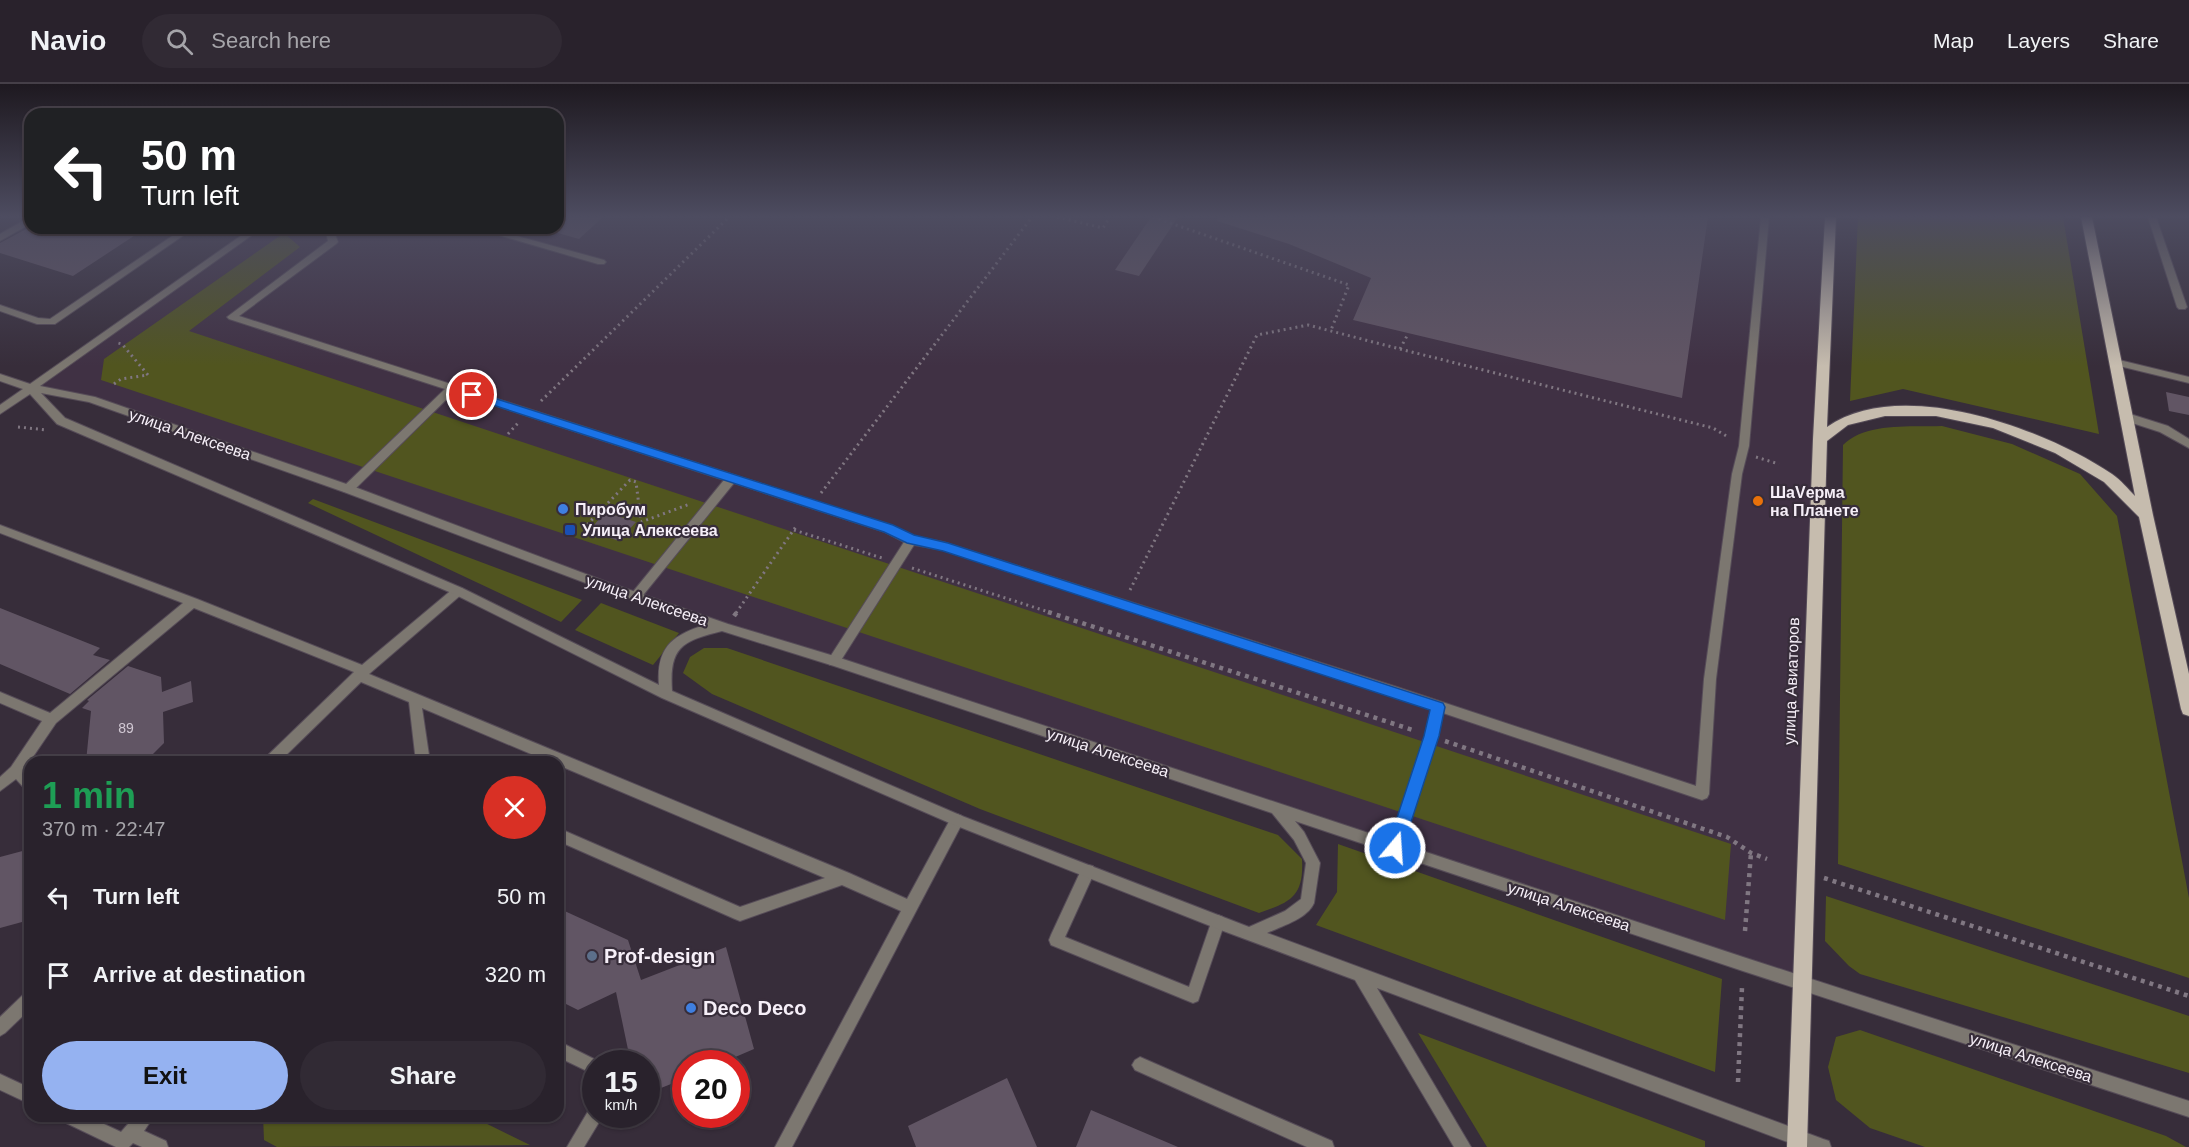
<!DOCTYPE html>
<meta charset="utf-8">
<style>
body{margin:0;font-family:Helvetica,sans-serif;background:#312a34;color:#f1f3f6;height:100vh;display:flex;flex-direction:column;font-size:22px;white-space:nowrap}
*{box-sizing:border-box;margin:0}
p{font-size:20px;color:#a5a4a9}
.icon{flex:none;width:33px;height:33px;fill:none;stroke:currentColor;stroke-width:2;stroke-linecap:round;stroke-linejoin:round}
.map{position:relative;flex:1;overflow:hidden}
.details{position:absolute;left:24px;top:672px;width:540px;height:366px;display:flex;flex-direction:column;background:#29222c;border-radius:18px;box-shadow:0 2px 4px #0004,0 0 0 2px #453f48}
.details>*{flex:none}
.banner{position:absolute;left:24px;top:24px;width:540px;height:126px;border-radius:18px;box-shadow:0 2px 4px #0004,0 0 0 2px #453f48;background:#202124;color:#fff;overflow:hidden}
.speed{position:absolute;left:582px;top:966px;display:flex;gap:12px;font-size:30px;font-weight:700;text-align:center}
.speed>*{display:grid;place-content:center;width:78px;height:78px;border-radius:50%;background:#29222c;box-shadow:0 2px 4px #0004,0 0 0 2px #453f48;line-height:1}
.speed small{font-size:15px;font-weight:400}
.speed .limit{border:9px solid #d22;background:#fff;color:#111}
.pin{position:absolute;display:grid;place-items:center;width:51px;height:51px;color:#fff;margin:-26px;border:3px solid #fff;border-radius:50%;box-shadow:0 2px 6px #0007}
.me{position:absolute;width:66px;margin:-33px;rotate:18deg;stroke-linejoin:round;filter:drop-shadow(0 0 4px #0008)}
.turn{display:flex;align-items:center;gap:21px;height:126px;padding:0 18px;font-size:27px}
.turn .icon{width:78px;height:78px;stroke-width:2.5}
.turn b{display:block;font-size:42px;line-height:51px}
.round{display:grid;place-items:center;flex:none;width:63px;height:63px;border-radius:32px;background:#312a34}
.headline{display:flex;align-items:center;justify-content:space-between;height:102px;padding:0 18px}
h1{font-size:36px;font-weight:700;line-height:45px;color:#1e9e55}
.button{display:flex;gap:12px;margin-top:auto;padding:12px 18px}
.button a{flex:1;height:69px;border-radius:36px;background:#95b2f1;color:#111;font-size:24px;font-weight:700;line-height:69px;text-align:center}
.button a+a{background:#312a34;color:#f1f3f6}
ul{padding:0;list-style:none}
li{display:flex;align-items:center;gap:18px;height:78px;padding:0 18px}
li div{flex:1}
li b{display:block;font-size:22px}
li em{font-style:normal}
header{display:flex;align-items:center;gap:36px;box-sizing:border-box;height:84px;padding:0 30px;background:#29222c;border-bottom:2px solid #453f48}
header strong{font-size:28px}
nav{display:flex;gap:33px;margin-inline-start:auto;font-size:21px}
.search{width:420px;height:54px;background:#312a34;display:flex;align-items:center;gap:15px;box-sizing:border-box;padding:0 21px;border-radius:33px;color:#a5a4a9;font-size:22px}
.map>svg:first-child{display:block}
.built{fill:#403144}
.green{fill:#51551f}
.building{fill:#615564}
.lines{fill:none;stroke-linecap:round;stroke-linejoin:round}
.service-casing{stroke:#564c58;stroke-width:2}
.tertiary-casing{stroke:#564c58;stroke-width:2}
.primary-casing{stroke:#564c58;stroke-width:2}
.path-far1{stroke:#807782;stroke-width:3;stroke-dasharray:2 4;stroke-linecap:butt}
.path{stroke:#807782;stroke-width:4.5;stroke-dasharray:4 5;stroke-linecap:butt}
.service{fill:#7c7770;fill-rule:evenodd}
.tertiary{fill:#7c7770;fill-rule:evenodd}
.primary{fill:#c6bcae;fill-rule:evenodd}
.route{fill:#1a73e8;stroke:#114b97;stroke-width:1.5}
.food-dot{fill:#e8710a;stroke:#372d3a;stroke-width:2}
.shop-dot{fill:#3f7fe0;stroke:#372d3a;stroke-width:2}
.transit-dot{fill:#1a4fb4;stroke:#372d3a;stroke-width:2}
.service-dot{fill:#5c6f8a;stroke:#372d3a;stroke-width:2}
.labels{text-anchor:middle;stroke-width:4.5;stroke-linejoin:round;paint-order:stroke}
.number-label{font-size:14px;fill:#d1c8d3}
.street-label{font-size:16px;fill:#f6eff8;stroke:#372d3a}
.poi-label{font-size:16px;font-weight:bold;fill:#f6eff8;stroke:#372d3a;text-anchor:start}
.near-poi-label{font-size:20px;font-weight:bold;fill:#f6eff8;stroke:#372d3a;text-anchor:start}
</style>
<header>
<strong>Navio</strong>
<div class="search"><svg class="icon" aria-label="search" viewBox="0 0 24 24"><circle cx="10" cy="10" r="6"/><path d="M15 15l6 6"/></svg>Search here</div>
<nav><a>Map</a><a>Layers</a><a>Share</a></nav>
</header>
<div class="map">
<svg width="2189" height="1063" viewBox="0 0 2189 1063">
<rect width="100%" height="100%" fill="#372d3a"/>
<path class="built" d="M558,133h1272l-10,222 -16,543 -1078,-354 -635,-229 -61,-11 228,-160h300z"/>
<g class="green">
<path d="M1858,133h205l36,217 -196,-45 -53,12z"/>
<path d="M284,149l16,14 -111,84 1542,513 -6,76 -1624,-540 3,-21z"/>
<path d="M1942,342l70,18 68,30 37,42 72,382v80l-351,-114 5,-419c22,-23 69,-18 99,-19z"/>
<path d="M313,415l269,101 -21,22 -253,-119z"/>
<path d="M601,519l78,30 -26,32 -78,-35z"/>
<path d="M704,564h23l551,187 24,24c2,37 -11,43 -43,54l-279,-104 -268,-115 -29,-21 7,-16z"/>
<path d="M1338,760l384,135 -7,93 -399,-147 21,-33z"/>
<path d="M1826,812l363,120v57l-329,-99 -11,-8 -24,-25z"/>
<path d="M1860,946l306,106 20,11h-261l-55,-19 -34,-28 -8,-33 8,-30z"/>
<path d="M1418,949l287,108v6h-218z"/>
<path d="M263,1032h167l14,7 14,-7h13l59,29 -253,2 -13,-7z"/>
</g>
<g class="building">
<path d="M558,133h45l-24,22 -21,-6z"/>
<path d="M1151,133h27l-39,59 -24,-6z"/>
<path d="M1218,133h490l-26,181 -329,-78 18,-42 -82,-34 -72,-23z"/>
<path d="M30,143v1h116l-73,48 -73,-23v-10z"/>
<path d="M2166,308l23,5v18l-20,-4z"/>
<path d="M605,428l31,10 -17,19 -30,-10z"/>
<path d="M0,524l100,40 -7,7 17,5 -40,34 -70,-30z"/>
<path d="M128,582l33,11 1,15 29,-11 2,21 -30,10 1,31 -19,19h-59l5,-51 -9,-3 7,-7 -2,-1z"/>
<path d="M30,765v24l-8,49 -22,6v-71z"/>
<path d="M558,824l70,32 13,40 85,-33 28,102 -35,15h-33v14l-40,16v-30h-15l-15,-72 -38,18 -20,-10z"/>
<path d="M1007,994l30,69h-121l-8,-21z"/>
<path d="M1091,1026l87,37h-102z"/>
</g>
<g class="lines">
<g class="service-casing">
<g id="service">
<path d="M30,133v7l-30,17v-7z"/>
<path d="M1761,133h8l-20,229 -7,28 -26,205 -7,115 -2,4 -5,2 -259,-87 -41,135 -2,4 -5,2 -5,-2 -2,-4 37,-112 6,-27 -488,-159 -29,-5 -76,120h-8l-2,-4 2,-4 74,-115 -19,-10 -151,-49 -94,116h-8l-2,-3 2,-3 92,-113 -270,-88 -102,100h-8l-2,-3 2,-3 101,-97 -216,-70 -2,-2 101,-76 -3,-13h8l5,14 -2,2 -97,72 654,210 20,10 30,6 454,145 299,99 8,-107 28,-205 7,-28z"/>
<path d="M2148,133h8l31,90 -2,2h-6l-2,-2z"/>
<path d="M184,144h10l-139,96h-18l-37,-13v-6l38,13 12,1z"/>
<path d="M474,144h14l116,32 2,2 -2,2h-6z"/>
<path d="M2115,275l74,18v6l-78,-19 -1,-2z"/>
<path d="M2127,329l41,13 21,13v9l-29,-16 -37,-12 -1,-3 1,-3z"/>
<path d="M0,441l197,74 165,66 92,-77h8l2,3 -2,3 -93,80 480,199 58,26 45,-83 5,-2 5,2 2,4 -172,327h-17l126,-236 -59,-26 -102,36 -5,-2 -177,-78v-13l182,79 85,-29 -267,-113v-3h-8l-128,-54 8,54h-14l-7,-60 -48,-20 -82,80h-16l2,-4 89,-86 -160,-64 -138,115 -32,47 6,6v15l-5,-2 -9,-10 -16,12v-14l11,-10 31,-46 -42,-18v-11l50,21 133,-110 -183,-70z"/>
<path d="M1088,781l5,1 2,5 -30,66 124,50 24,-70 5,-2 5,2 2,5 -27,79 -5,2 -142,-58 -2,-5 2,-5 32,-69z"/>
<path d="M30,907v18l-25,24 -5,3v-19l25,-24z"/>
<path d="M558,957l40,20 2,3h-4v18l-6,-2 -3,-9 -29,-14z"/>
<path d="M1140,973l192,84 2,6h-27l-172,-77 -3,-5 3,-5z"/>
<path d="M0,990l30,14v16l-30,-14z"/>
<path d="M596,1022v8h8l-20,33h-17l23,-39z"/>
<path d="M62,1032h25l34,16 14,-16h19l-10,15 22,10 2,6h-26l-9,-4 -4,4h-13l-52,-25z"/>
</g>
</g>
<g class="tertiary-casing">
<path id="tertiary" d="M252,144h10l-222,158 55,11 257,89 255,96 121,42 106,32 909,301 446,144v16l-446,-146 -448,-150 9,11 16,31 -6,40c-7,16 -32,23 -47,30l556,206 6,2 2,6h-30l-424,-159 94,159h-17l-99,-167 -137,-51 -266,-105 -290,-126 -208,-104 -397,-170 -27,-30 -30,20v-9l23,-16 -23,-8v-7l30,10zM41,309l48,9 255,90 255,96 106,37c-33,10 -49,23 -46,60l-197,-97 -397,-170zM722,547l112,35 438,147 22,27 12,23 -5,36 -16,12 -36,16 -287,-111 -290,-125c-3,-44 10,-50 50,-60z"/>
</g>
<g class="primary-casing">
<path id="primary" d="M1825,133h11l-9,210c74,-52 218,2 285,47 9,6 16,15 23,22l-54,-279h11l61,298 36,159v42l-6,-2 -2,-5 -42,-192 -35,-35 -49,-29 -62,-25 -57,-12h-51l-37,9 -21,16 -20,706h-20l26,-708z"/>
</g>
<g class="path-far1">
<path d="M1057,133l46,11 7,-11"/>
<path d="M1153,133l196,68 -18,45"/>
<path d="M1400,265l313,79 15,9"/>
<path d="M114,300l7,-5 27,-4 -26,-31 -4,-1"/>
<path d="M541,317l188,-184"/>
<path d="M18,343l29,3"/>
<path d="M508,350l10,-11"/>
<path d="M1756,373l23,7"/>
<path d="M821,409l211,-276"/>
<path d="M583,445l47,-49 6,2 5,40 49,-18"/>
<path d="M794,446l88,28"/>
<path d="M912,484l140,45"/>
<path d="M1130,506l127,-255 51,-10 92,24 8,-15"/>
<path d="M736,529l61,-88"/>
</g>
<g class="path">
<path d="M1048,528l368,119"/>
<path d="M734,532l3,-4"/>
<path d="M1445,657l282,96 24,16 16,6"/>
<path d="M1824,794l365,118"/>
<path d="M1745,847l6,-78"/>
<path d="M1738,998l4,-95"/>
</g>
<use href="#service" class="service"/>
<use href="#tertiary" class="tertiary"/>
<use href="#primary" class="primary"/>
</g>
<linearGradient id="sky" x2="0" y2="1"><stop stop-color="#1e1920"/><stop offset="0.47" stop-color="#4d4c60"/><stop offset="1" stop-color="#4d4c60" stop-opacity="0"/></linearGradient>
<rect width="2189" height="282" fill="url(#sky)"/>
<path class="route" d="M472,307l421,134 21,10 34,8 495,160 2,4 -6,29 -38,117 -6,2 -5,-2 -3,-5 37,-112 6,-26 -487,-159 -36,-8 -23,-11 -416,-135v-5z"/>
<circle class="food-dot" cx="1758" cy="417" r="6"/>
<g class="shop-dot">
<circle cx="563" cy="425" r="6"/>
<circle cx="691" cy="924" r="6"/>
</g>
<rect class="transit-dot" x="564" y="440" width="12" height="12" rx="3"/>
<circle class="service-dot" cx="592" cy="872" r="6"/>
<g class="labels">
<g class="number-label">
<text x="126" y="649">89</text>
</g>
<g class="street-label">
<text transform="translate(190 350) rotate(19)" y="6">улица Алексеева</text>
<text transform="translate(647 516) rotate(19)" y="6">улица Алексеева</text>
<text transform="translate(1791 597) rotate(-88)" y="6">улица Авиаторов</text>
<text transform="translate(1108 668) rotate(18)" y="6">улица Алексеева</text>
<text transform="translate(1569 822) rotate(18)" y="6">улица Алексеева</text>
<text transform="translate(2031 973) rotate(18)" y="6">улица Алексеева</text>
</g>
<g class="poi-label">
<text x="1770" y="414">ШаVерма<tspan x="1770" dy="18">на Планете</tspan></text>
<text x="575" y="431">Пиробум</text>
<text x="582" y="452">Улица Алексеева</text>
</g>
<g class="near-poi-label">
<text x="604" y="879">Prof-design</text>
<text x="703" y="931">Deco Deco</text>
</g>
</g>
</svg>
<div class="speed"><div>15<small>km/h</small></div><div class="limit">20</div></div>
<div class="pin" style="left:472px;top:311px;background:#d93025"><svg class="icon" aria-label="arrive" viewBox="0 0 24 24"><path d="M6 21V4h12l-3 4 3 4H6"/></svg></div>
<svg class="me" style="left:1395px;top:764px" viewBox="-20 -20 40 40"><circle r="17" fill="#1a73e8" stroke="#fff" stroke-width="3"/><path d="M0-11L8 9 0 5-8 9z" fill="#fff"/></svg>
<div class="banner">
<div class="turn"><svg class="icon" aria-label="left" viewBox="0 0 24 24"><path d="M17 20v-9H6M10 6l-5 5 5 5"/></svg><div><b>50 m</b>Turn left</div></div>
</div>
<section class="details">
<div class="headline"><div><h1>1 min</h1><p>370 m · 22:47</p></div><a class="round" style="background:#d93025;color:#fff"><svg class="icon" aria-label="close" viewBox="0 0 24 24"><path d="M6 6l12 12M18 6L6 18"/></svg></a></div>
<ul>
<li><svg class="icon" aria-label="left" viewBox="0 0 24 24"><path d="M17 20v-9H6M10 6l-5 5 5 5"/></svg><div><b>Turn left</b></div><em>50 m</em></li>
<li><svg class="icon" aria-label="arrive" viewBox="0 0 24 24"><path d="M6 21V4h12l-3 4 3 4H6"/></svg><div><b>Arrive at destination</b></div><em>320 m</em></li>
</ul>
<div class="button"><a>Exit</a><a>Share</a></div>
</section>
</div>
